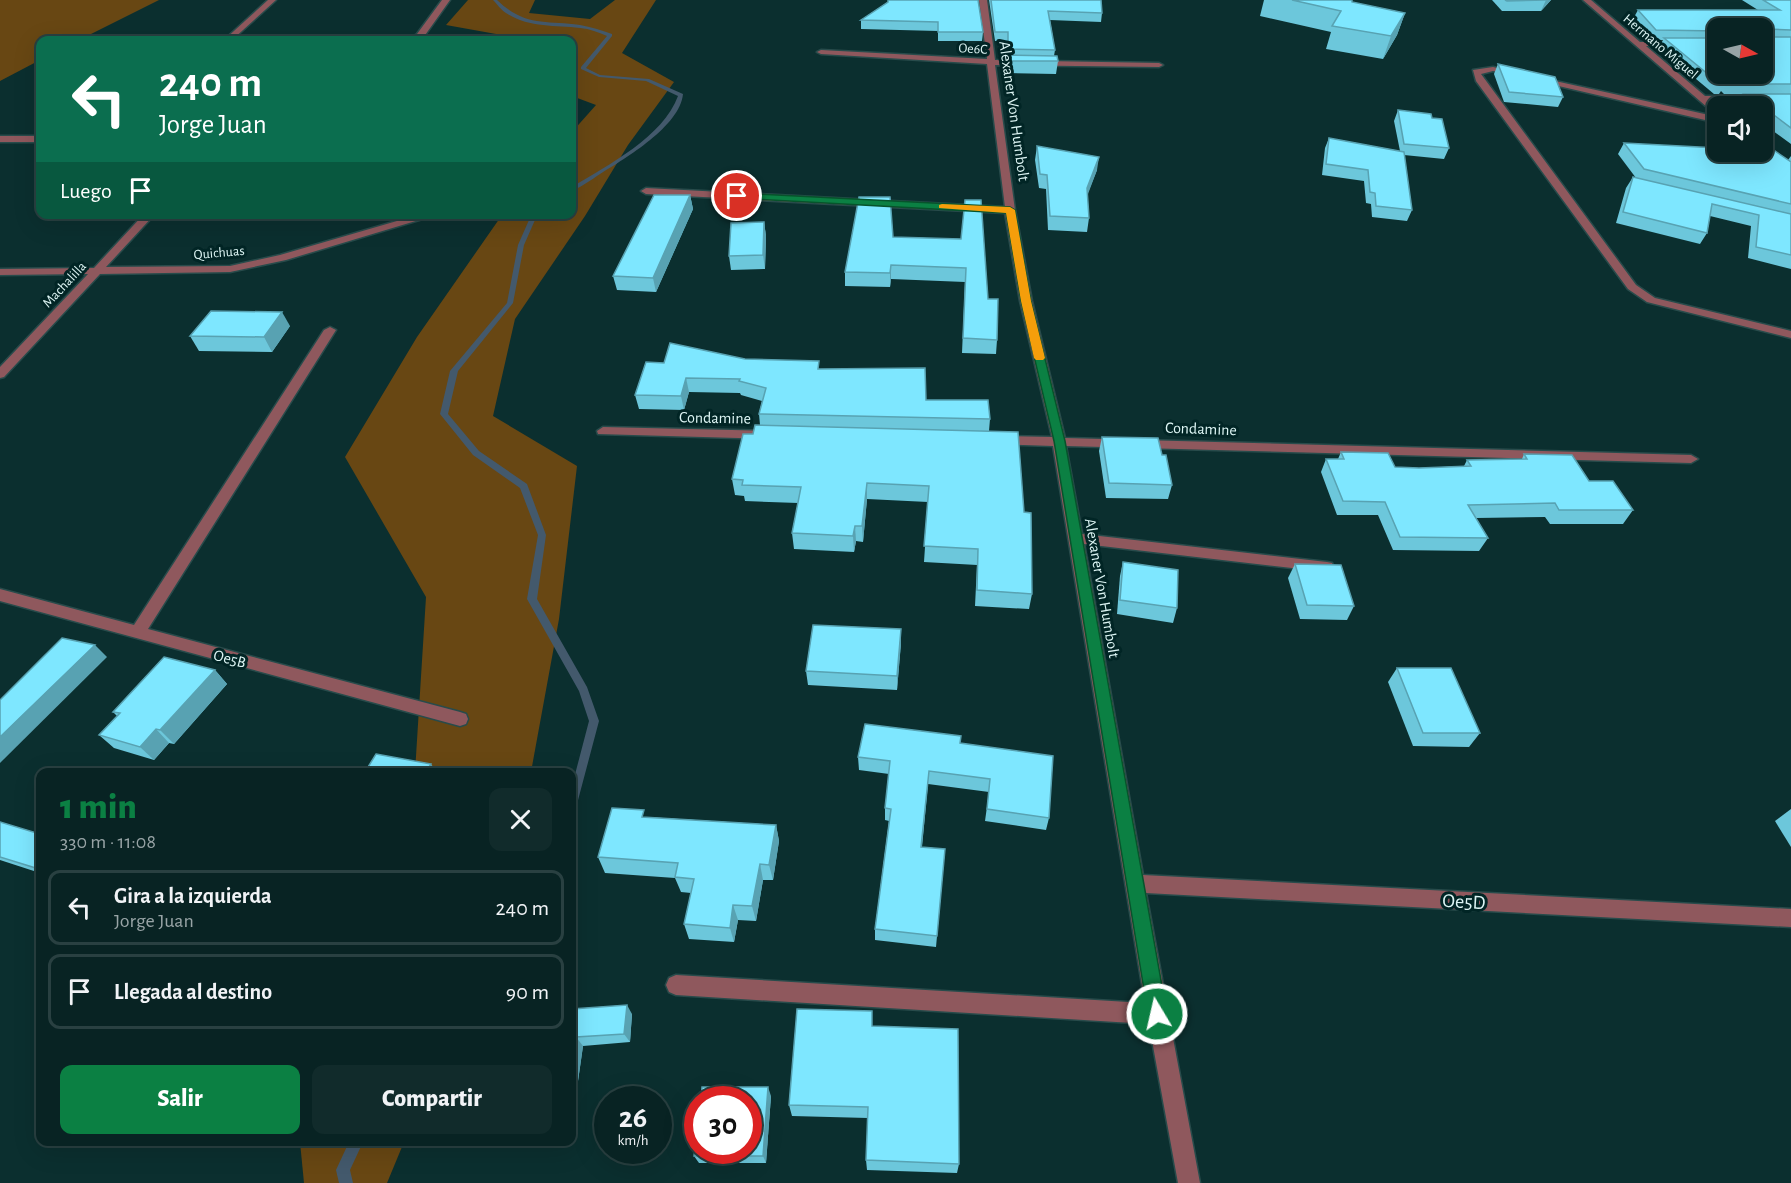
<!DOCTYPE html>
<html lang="es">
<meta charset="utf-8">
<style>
body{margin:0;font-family:"Alegreya Sans",sans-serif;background:#112b2b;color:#f1f3f6;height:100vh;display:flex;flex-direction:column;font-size:22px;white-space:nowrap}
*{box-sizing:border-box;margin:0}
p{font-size:20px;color:#98a4a6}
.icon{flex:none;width:33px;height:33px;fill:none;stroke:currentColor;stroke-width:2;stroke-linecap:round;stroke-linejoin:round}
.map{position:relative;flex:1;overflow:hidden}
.sheet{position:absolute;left:36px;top:768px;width:540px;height:378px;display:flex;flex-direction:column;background:#082323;border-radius:12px;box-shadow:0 6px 24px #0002,0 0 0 2px #294041}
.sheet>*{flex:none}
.top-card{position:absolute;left:36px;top:36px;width:540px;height:183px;border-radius:12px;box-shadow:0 6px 24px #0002,0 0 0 2px #294041;background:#0b6e4f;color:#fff;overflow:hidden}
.needle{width:39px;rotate:98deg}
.controls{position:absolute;left:1707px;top:18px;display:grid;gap:12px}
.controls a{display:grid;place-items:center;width:66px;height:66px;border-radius:12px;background:#082323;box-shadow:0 6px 24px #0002,0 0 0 2px #294041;font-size:30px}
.speed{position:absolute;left:594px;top:1086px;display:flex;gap:12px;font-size:30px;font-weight:700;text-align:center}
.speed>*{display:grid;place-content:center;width:78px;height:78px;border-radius:50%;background:#082323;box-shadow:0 6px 24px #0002,0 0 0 2px #294041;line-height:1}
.speed small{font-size:15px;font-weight:400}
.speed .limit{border:9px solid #d22;background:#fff;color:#111}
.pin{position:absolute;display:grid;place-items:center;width:51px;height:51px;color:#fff;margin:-26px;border:3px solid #fff;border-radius:50%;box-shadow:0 2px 6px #0007}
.me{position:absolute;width:66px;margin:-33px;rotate:351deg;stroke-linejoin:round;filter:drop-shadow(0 0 4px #0008)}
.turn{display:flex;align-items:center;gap:21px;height:126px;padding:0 24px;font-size:27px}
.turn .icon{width:78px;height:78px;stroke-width:2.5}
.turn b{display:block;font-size:42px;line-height:51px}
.then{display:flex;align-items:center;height:57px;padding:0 24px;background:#0003;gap:12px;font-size:22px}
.round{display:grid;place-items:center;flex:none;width:63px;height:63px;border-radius:12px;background:#112b2b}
.head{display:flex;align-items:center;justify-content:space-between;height:102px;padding:0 24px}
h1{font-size:36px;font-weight:800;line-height:45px;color:#0b8043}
.primary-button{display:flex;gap:12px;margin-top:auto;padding:12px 24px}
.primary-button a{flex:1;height:69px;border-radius:12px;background:#0b8043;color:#fff;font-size:24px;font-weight:800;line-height:69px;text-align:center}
.primary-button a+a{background:#112b2b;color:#f1f3f6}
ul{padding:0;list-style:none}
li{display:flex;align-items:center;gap:18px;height:75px;margin:0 12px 9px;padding:0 12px;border:3px solid #294041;border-radius:12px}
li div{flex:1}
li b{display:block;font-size:22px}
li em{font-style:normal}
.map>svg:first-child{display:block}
.green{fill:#684713}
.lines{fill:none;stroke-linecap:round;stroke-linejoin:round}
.stream{fill:#43596c;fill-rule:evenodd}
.street-casing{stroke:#284b4b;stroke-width:3}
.street{fill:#8f585d;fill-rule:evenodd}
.wall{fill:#6cc7db;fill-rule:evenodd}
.shaded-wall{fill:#58a2b2}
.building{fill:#7ee7ff;stroke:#58a2b2;stroke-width:1.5}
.route{fill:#0b8043;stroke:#07532c;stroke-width:1.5}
.slow{fill:#f59e0b}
.labels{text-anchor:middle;stroke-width:6;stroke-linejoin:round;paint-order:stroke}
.far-street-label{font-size:14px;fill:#ddf5f4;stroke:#012525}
.street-label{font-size:16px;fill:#ddf5f4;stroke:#012525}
.near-street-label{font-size:20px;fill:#ddf5f4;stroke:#012525}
</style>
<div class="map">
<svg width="1791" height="1183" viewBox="0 0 1791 1183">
<rect width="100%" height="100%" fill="#0b2f2f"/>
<g class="green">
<path d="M0,0h159l-80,40h-39v20l-40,21z"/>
<path d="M468,0h67l-6,13 61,6 25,-19h41l-34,53 52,29 -46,63 -43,71 -70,103 -22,97 84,50 -18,153 -28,153h-116l11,-175 -81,-140 72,-120 85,-122 70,-1v-82l24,-27 -24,-9v-56h-42l-84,-15z"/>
<path d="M300,1142h104l-17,41h-83z"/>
</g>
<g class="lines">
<g class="stream">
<path d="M493,0h4c28,27 48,20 83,25 11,2 21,5 32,9v2l-26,32 14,7 49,4 34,15c-3,32 -57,64 -83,80 -9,6 -19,13 -28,17v-4c36,-22 91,-50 106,-91l-32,-15 -47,-4 -18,-8v-2l26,-31c-9,-4 -17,-7 -27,-8 -25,-3 -52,0 -74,-15 -5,-3 -9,-9 -13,-13z"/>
<path d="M533,214h7l-5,6 -11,25 -11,58 -55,68 -10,43 31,37 48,33 19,51 -9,64 50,88 12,34 -22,83 -1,3 -4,2v-23l17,-65 -10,-30 -52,-92 11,-64 -18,-47 -47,-33 -33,-41 10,-43 57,-68 11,-58 11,-25z"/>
<path d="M349,1142h14l-13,28 3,13h-14l-3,-13z"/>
</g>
<g class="street-casing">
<g id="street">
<path d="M268,0h8l-44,40h-8z"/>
<path d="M442,0h8l-27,38 -15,2 9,-6z"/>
<path d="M979,0h8l8,60 164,3 4,2 -4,2 -164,-2 20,145 17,91 33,137 626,17 7,4 -7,4 -625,-17 16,88 245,28 5,1 2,4 -2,4 -5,1 -243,-28 59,331 648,34v18l-645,-34 54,290h-22l-29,-159 -473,-29 -7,-3 -3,-7 3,-7 7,-3 469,28 -92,-557 -54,-2 -7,-4 7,-4 53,1 -32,-136 -15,-88 -359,-19 -5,-3 5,-3 359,19 -18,-143 -166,-10 -4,-2 4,-2 166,9z"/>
<path d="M1583,0h8l49,42h78v4h-72l59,50h86v6h-80l7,5v8l-3,-1z"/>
<path d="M1493,67l24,6 -4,2 -20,-4 -12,3 155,211 19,13 136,33v7l-144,-36 -19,-13 -152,-208 -3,-11z"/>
<path d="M1537,77l181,40v6l-181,-42z"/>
<rect x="0" y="136" width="40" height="6"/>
<path d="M144,214h11l-49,53 124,-1 50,-11 141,-41h18l-153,46 -56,12 -130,2 -96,103 -4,1v-11l88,-93 -88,1v-6l94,-1z"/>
<path d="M330,327l6,3 -188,299 312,83 6,2 2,5 -2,5 -6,2 -460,-125v-12l134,36 190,-295z"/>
<path d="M603,427l168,4 6,4 -6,4 -173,-5 -1,-3z"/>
</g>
</g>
<use href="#street" class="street"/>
</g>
<g class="wall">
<path d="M989,0h112l1,13 -1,9 -51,-2 5,30 -1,6 4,5 -2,13 -47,-1v-15h-1l-1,-17h-12z"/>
<path d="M1264,0h88v2l53,11 -8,22 -14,24 -57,-10 5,-17 -71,-16z"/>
<path d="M1492,0h59l-10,11h-39z"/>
<path d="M1742,0h49v144l-29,-21v-17h-21l-3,-2 6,-10h3h-23l-3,-3 -2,3h-5l-55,-46 4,-8h-12l-18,-21 5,-9h120zM1718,28h44l-44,46z"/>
<path d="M888,2l95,30 -1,9h-44v-10l-77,-2v-9z"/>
<path d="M1498,64l65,33 -5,10 -54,-5 -10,-28z"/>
<path d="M1398,110l34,8 17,30 -5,11 -40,-4 8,55 -5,11 -35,-4 -1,-13 -5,-1 -2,-22 -42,-6 3,-27 4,-10 71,13 -6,-30z"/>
<path d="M1624,143l164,17 3,-4v113l-43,-11 3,-32 -41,-10 -3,17 -7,11 -84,-21 10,-35 7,-11 3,1 -18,-24z"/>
<path d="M1037,146l60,24 -10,25 2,23 -2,14 -39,-2 -2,-41 -7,-1 -4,-28z"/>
<path d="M690,195l3,14 -37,83 -39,-2 -4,-14z"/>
<path d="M764,222l2,14 -1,33 -34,1 -2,-14z"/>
<path d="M893,237l68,2 27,60 9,41 -1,14 -34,-1 3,-71 -74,-3 -1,8 -45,-1v-14z"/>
<path d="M290,326l-18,26 -73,-1 -9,-15z"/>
<path d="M745,359l75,10 170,50 -1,12 35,81 8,82 -3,15 -54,-3 2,-41 -53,-3 4,-60 -61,-3 -4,43 -7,-1 -2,11 -60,-3 -2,-16 6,-30 -53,-2 -1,-5 -9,-1 -3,-16 21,-45 7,-9 -1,-11 3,-13 -21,-6 -1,-2 -51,-1 -5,18 -45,-1 -4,-14 29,-32z"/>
<path d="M1102,437l60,18 10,30 -4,14 -62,-1 -7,-47z"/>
<path d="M1341,452l54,15 24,1 45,-2 3,-6 55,-1 2,-5 65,27 44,29 -10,14h-73l-5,-7 -69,1 12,20 -9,13 -86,-1 -15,-35h-41l-16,-43 5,-13h12z"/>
<path d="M1123,562l54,46 -4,15 -56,-9 3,-38z"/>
<path d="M1295,564l59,42 -7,14 -47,-1 -12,-41z"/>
<path d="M901,643l-4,47 -89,-5 -2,-14z"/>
<path d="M1397,668l83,65 -11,14 -56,-1 -25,-64z"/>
<path d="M215,670l12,14 -53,60 -5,-1 -15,17 -40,-12 -15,-13 18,-19 -4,-4z"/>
<path d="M961,743l88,75 -3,12 -61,-9 4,-29 -61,-8 -6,63 23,2 -9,98 -61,-7v-11l14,-108 -4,-1v-12l4,-34 -30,-4 -1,-13z"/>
<path d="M1791,809v38l-16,-26z"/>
<path d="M647,817l129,8 3,16 -6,39h-10l-7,41 -18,-1 -4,22 -45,-3 -5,-15 7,-31 -10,-1 -6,-14 -70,-5 -7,-16z"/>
<path d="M0,822l40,12v39l-40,-13z"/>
<path d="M572,1009l60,5 -2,28 -47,4 -5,35h-6z"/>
<path d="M873,1026l86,138 -2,9 -90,-3 -1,-10 2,-42 -76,-2 -3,-11z"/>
<path d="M771,1096l-5,67h-67l-5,-7z"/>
</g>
<g class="shaded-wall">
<path d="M1546,0h5l-10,11z"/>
<path d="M1405,13l-8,22 -14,24 8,-23z"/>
<path d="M1099,157l-2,13 -12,32 2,-14z"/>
<path d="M690,195l3,14 -37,83 -3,-14z"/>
<path d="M764,222l2,14 -1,33 -2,-14z"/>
<path d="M891,265v14l-1,8v-14z"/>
<path d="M282,312l8,14 -18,26 -8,-15z"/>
<path d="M686,378l3,14 -5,18 -3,-14z"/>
<path d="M867,483v16l-4,43 -1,-16z"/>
<path d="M855,526l1,15 -2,11 -1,-16z"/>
<path d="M901,629v14l-4,47v-14z"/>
<path d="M95,645l12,12 -107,106v-26z"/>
<path d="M215,670l12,14 -53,60 -14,-14z"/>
<path d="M156,729l13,14 -15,17 -14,-13z"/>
<path d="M431,764l6,8h-11z"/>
<path d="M776,825l3,16 -6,39 -4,-15z"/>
<path d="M760,864l3,16 -7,41 -4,-15z"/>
<path d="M733,905l5,15 -4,22 -4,-14z"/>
<path d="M627,1005l5,9 -2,28 -6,-8z"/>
<path d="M576,1037l7,9 -5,35 -6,-8z"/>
<path d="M768,1087l3,9 -5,67 -3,-7z"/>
</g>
<g class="building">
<path d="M888,0h90l5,32h-45v-10l-77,-2 27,-18z"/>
<path d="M991,0h110l1,13 -54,-2 7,39 -47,-1v-17h-13z"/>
<path d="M1292,0h60v2l53,11 -14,23 -59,-10 9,-15z"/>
<path d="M1505,0h41l-39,1z"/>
<path d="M1763,0h28v30l-23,-1 -2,6 2,2h23v47h-61l-4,-3v3h-6l-56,-46h54v36h44v-46h-44v3l-62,-1 -18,-20h142z"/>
<path d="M1010,55l47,1 1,5h-48z"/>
<path d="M1498,64l57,13 8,20 -54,-5z"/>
<path d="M1744,94h47v34l-29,-22z"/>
<path d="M1398,110l33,4 1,4 10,1 7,29 -45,-4z"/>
<path d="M1329,138l75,14 8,58 -36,-4 -1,-13 -5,-1 -2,-22 -42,-6z"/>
<path d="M1624,143l94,5v4h44v-2l13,1 16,11v42l-147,-35z"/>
<path d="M1037,146l62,11 -12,31 2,30 -39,-2 -3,-41 -7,-1z"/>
<path d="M1633,177l158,37v41l-35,-8 3,-32 -47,-11 -5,29 -84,-21z"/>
<path d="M654,195h36l-37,83 -40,-2z"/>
<path d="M859,197h31l3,40 68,2 4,-39h16l7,99h10l-1,41 -34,-2 3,-70 -75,-3 -1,8 -45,-1z"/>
<path d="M764,222l-1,33 -34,1 2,-33z"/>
<path d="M211,311l71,1 -18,25 -74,-1z"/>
<path d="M670,343l75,16 74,2 -1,8 107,-1 1,32h62l2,19 -231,-5 7,-26 -27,-7 1,-2 -54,-1 -5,18 -46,-1 11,-33 18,1z"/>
<path d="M755,425l263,7 6,80 7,1 1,81 -55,-4 1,-41 -54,-3 5,-60 -62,-3 -5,43h-7l-2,10 -61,-3 9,-46 -59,-2 1,-5 -11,-1 11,-45h10z"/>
<path d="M1102,437l56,1 4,17h4l6,30 -63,-2z"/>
<path d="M1341,452l47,1 7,14 24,1 52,-2 -4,-6 60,-1 -3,-5 48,1 17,26h24l20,29h-74l-4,-7 -87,2 20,33 -88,-1 -15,-35 -42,-1 -17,-42h18z"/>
<path d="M1123,562l55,8 -1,38 -57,-8z"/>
<path d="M1295,564l46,1 13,41 -47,-1z"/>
<path d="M813,625l88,4 -4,47 -91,-5z"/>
<path d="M62,638l33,7 -95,92v-37z"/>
<path d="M164,657l51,13 -55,60 -4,-1 -16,18 -41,-12 21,-22 -7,-1z"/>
<path d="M1397,668h54l29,65h-57z"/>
<path d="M865,724l96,12 -1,7 93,13 -4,62 -62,-9 3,-30 -61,-8 -8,76 24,2 -8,87 -62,-7 16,-120 -6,-1 5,-47 -32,-4z"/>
<path d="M376,754l55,10 -5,8h-61z"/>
<path d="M612,808l32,2 -2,7 134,8 -7,40 -9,-1 -8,42 -19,-1 -3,23 -46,-4 10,-45 -19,-2 3,-14 -80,-6z"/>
<path d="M0,822l40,12v33l-1,2 -39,-12z"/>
<path d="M627,1005l-3,29 -48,3 -4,36v-64z"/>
<path d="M797,1009l75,2v15l86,3 1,135 -93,-4 2,-53 -79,-2z"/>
<path d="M702,1087h66l-5,69h-69l4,-29v23h50v-50h-47z"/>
</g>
<path class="route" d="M737,193l273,14 5,3 16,91 34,140 102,573 -3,7 -7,2 -6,-2 -3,-7 -94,-573 -33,-140 -15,-88 -272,-15 -1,-2z"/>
<path class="slow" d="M942,204l68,3 5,3 16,91 14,57 -2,2h-7l-2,-2 -13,-57 -15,-88 -67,-5v-3z"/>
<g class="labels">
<g class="far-street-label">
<text transform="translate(1661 46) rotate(40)" y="5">Hermano Miguel</text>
<text transform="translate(973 48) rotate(3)" y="5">Oe6C</text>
<text transform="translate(219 252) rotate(-5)" y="5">Quichuas</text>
<text transform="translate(64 284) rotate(-47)" y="5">Machalilla</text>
</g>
<g class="street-label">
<text transform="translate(1015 111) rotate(82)" y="6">Alexaner Von Humbolt</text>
<text transform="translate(715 417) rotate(1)" y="6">Condamine</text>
<text transform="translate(1201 428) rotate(2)" y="6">Condamine</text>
<text transform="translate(1103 588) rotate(80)" y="6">Alexaner Von Humbolt</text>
<text transform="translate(230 658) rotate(15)" y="6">Oe5B</text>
</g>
<g class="near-street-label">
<text transform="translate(1464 901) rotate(3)" y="7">Oe5D</text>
</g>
</g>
</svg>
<div class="controls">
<a><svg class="needle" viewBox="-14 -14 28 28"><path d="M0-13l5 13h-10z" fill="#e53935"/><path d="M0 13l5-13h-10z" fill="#98a4a6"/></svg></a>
<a><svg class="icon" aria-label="sound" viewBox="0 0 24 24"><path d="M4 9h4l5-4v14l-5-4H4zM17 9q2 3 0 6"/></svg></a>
</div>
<div class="speed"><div>26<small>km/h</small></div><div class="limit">30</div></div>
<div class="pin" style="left:737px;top:196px;background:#d93025"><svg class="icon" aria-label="arrive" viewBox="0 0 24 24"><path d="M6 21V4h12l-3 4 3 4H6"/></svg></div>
<svg class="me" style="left:1157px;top:1014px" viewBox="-20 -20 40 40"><circle r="17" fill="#0b8043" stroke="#fff" stroke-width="3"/><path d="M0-11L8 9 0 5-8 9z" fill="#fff"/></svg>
<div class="top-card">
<div class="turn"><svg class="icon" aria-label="left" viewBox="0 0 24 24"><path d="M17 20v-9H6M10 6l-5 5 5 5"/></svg><div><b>240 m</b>Jorge Juan</div></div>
<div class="then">Luego<svg class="icon" aria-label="arrive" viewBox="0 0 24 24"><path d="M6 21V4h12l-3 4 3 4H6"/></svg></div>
</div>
<section class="sheet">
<div class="head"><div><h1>1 min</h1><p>330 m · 11:08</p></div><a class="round"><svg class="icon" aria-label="close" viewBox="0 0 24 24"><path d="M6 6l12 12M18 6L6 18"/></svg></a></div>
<ul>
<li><svg class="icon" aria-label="left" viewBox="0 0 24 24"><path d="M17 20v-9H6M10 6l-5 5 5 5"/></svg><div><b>Gira a la izquierda</b><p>Jorge Juan</p></div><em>240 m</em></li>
<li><svg class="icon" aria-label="arrive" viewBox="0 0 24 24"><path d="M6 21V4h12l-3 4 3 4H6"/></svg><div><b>Llegada al destino</b></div><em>90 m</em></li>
</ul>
<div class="primary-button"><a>Salir</a><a>Compartir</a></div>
</section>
</div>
